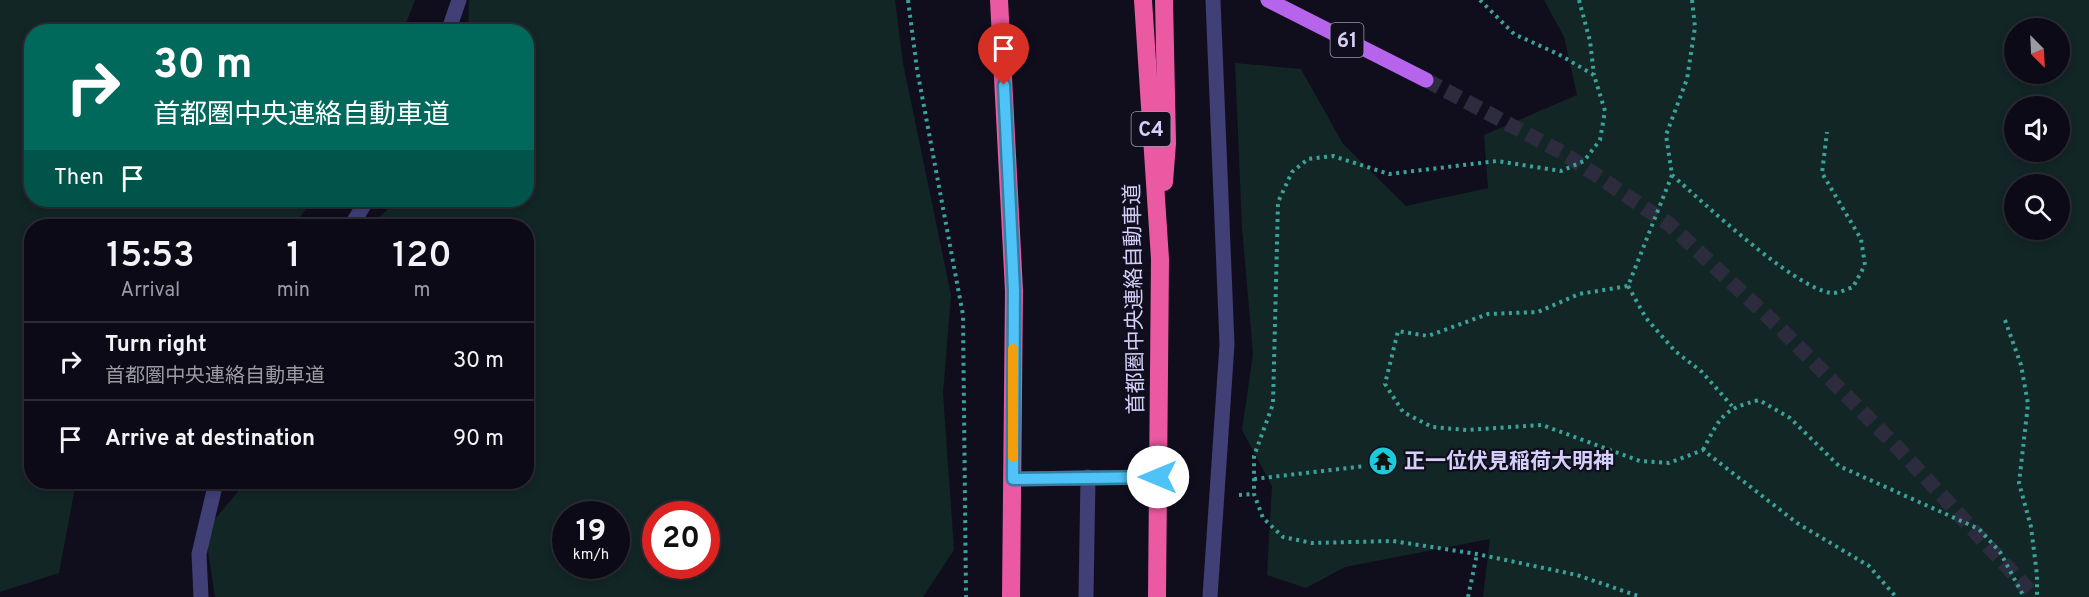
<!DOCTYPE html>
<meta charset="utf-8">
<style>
body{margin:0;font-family:Overpass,"Noto Sans JP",sans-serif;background:#15131f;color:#f1f3f6;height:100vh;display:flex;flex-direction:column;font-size:22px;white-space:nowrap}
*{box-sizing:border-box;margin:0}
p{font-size:20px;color:#9a9aa1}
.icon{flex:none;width:33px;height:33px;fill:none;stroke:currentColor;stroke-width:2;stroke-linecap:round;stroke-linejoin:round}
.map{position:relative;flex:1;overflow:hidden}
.details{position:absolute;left:24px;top:219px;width:510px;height:270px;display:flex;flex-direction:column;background:#0c0a16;border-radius:24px;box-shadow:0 3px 9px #0003,0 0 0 2px #2c2b35}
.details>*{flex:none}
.top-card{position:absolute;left:24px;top:24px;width:510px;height:183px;border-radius:24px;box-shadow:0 3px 9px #0003,0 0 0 2px #2c2b35;background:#00695c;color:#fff;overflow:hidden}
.needle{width:39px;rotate:156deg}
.tools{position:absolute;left:2004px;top:18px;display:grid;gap:12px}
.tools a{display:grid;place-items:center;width:66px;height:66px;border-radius:50%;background:#0c0a16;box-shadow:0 3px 9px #0003,0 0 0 2px #2c2b35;font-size:30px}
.speed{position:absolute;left:552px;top:501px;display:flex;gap:12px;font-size:30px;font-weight:700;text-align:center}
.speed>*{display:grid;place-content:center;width:78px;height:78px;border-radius:50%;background:#0c0a16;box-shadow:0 3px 9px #0003,0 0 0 2px #2c2b35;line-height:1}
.speed small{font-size:15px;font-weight:400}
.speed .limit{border:9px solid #d22;background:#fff;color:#111}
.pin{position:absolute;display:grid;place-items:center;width:51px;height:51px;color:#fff;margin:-62px -26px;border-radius:50% 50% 50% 0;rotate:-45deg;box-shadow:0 0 6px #0007}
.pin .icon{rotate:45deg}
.me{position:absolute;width:66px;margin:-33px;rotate:270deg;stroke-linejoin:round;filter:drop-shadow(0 0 4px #0008)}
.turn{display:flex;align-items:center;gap:21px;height:126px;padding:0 30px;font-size:27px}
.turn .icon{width:78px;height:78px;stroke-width:2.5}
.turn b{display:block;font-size:42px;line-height:51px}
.then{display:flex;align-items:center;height:57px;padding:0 30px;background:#0003;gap:12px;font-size:22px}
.eta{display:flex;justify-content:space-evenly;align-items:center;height:102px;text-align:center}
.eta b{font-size:36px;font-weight:600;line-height:42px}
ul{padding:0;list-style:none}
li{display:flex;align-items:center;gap:18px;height:78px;padding:0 30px;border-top:2px solid #2c2b35}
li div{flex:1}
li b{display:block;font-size:22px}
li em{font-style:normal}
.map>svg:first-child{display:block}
.green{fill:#122625;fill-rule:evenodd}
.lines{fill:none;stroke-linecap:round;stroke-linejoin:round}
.major-tunnel{stroke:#2d2b3e;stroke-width:15;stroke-dasharray:15 8;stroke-linecap:butt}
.path{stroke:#3ba29a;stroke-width:4;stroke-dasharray:3 4.5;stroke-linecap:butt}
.minor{stroke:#403f76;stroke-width:15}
.major{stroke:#b764ec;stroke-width:15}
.highway{stroke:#eb59a2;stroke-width:18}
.route-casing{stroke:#337fa1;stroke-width:15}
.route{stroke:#4fc3f7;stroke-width:10}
.slow{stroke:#f59e0b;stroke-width:10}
.labels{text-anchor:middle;stroke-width:4.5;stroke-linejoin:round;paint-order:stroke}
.shield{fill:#100e1d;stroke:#9996b7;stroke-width:1.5}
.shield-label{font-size:20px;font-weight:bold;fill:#d4d0f9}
.street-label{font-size:21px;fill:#d4d0f9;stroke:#100e1d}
.poi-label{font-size:21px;font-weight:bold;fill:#d4d0f9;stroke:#100e1d;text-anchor:start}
</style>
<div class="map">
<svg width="2089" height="597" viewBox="0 0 2089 597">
<rect width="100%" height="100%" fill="#100e1d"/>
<g class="green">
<path d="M0,0h415l-12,31 -371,1v168h282l-22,26h-260v256h44l-17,91 -59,19z"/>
<path d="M469,0h426l8,63 48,232 -8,98 11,157 -31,47h-708l-10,-66 41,-49h280v-256h-157l29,-26h128v-168l-58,-1zM566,514h50v52h-50zM656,514h50v52h-50z"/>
<path d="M1544,0h545v597h-606l7,-58 -145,28 -39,21 -39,-13 5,-89 -30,-56 11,-76 -11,-127 -7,-164 66,6 42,75 63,62 82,-18 -4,-53 93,-40 -13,-58zM2014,28h46v46h-46zM2014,106h46v46h-46zM2014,184h46v46h-46z"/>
</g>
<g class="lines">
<path class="major-tunnel" d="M1426,80l137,73 106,71 111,104 119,121 136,148"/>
<g class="path">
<path d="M908,0l9,69 46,246 3,282"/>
<path d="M1480,0l34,34 44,20 36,21 11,36 -5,29 -16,21 -23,10 -64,-10 -108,13 -56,-18 -25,3 -16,13 -14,30 -5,202 -19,52v38l9,24 20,19 29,6 81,-2 84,13 100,21 64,22"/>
<path d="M1579,0l11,41 4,34"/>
<path d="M1692,0l3,27 -8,52 -21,56 6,40 -44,111 -49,8 -41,18 -50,2 -60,22 -30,-5 -13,53 18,28 29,15 35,3 75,-5 98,36 29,2 34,-13 94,73 72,43 27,31"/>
<path d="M1672,175c32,28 121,112 159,118 6,1 16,-4 22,-6l12,-22 -4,-26 -39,-66 5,-41"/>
<path d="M1628,286l18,32 29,33 27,21 30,34"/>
<path d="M2005,320l16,45 7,39 -9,79 12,44 6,48v22"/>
<path d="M1703,450c17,-33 20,-41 56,-50l31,18 49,48 140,63 21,23 24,45"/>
<path d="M1254,479l111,-13"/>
<path d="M1239,495l15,-1"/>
<path d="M1468,597l9,-43"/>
</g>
<g class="minor">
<path d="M448,32l11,-32"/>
<path d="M351,226l16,-26"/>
<path d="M1013,479l145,-2"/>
<path d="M201,597l-2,-43 17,-72"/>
<path d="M1086,597l2,-120"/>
<path d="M1210,597l17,-253 -14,-344"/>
</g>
<path class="major" d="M1268,0l158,80"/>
<g class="highway">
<path d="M999,0l15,291 -3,306"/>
<path d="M1143,0l17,259 -3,338"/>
<path d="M1164,0l3,143 -3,39"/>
</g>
</g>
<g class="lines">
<g class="route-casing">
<path id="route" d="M1004,85l10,206 -1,188 145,-2"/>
</g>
<use href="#route" class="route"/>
<path class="slow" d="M1013,457v-108"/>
</g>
<defs>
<g id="temple-disc" transform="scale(1.5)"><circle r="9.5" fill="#1acbdb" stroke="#100e1d"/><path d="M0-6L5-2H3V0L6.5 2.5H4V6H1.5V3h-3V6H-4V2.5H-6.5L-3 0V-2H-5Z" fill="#111"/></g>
</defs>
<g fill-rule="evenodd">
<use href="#temple-disc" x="1383" y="461"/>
</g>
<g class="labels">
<g class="shield">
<rect x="1330.5" y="23" width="33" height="34" rx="4.5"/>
<rect x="1131.5" y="112" width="39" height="34" rx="4.5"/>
</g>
<g class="shield-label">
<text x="1347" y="47">61</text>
<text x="1151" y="136">C4</text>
</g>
<g class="street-label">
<text transform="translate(1134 299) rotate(-91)" y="7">首都圏中央連絡自動車道</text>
</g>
<g class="poi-label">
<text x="1404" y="468">正一位伏見稲荷大明神</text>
</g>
</g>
</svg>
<div class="tools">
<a><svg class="needle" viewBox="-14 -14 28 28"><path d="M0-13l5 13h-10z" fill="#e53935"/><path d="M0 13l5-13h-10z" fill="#9a9aa1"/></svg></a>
<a><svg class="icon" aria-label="sound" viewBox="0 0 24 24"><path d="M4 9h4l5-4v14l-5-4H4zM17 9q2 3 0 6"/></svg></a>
<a><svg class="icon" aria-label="search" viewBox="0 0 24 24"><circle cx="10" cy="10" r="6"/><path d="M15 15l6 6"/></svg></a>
</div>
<div class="speed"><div>19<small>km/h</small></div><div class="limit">20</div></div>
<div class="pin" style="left:1004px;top:85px;background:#d93025"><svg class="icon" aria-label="arrive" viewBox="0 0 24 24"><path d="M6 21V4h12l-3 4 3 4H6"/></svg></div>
<svg class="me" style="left:1158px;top:477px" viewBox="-20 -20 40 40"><circle r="19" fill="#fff"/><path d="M0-13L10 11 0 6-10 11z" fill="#4fc3f7"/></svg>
<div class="top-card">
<div class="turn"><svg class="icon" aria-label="right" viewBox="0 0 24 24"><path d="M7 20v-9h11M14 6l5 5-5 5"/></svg><div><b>30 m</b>首都圏中央連絡自動車道</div></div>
<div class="then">Then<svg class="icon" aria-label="arrive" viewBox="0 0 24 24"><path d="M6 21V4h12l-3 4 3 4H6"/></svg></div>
</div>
<section class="details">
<div class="eta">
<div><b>15:53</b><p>Arrival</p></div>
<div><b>1</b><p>min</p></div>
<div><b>120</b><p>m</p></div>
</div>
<ul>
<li><svg class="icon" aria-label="right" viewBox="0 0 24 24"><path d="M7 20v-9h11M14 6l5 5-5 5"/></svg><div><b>Turn right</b><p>首都圏中央連絡自動車道</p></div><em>30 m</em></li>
<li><svg class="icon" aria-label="arrive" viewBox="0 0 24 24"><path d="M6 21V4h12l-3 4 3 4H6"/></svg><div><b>Arrive at destination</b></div><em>90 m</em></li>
</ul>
</section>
</div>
